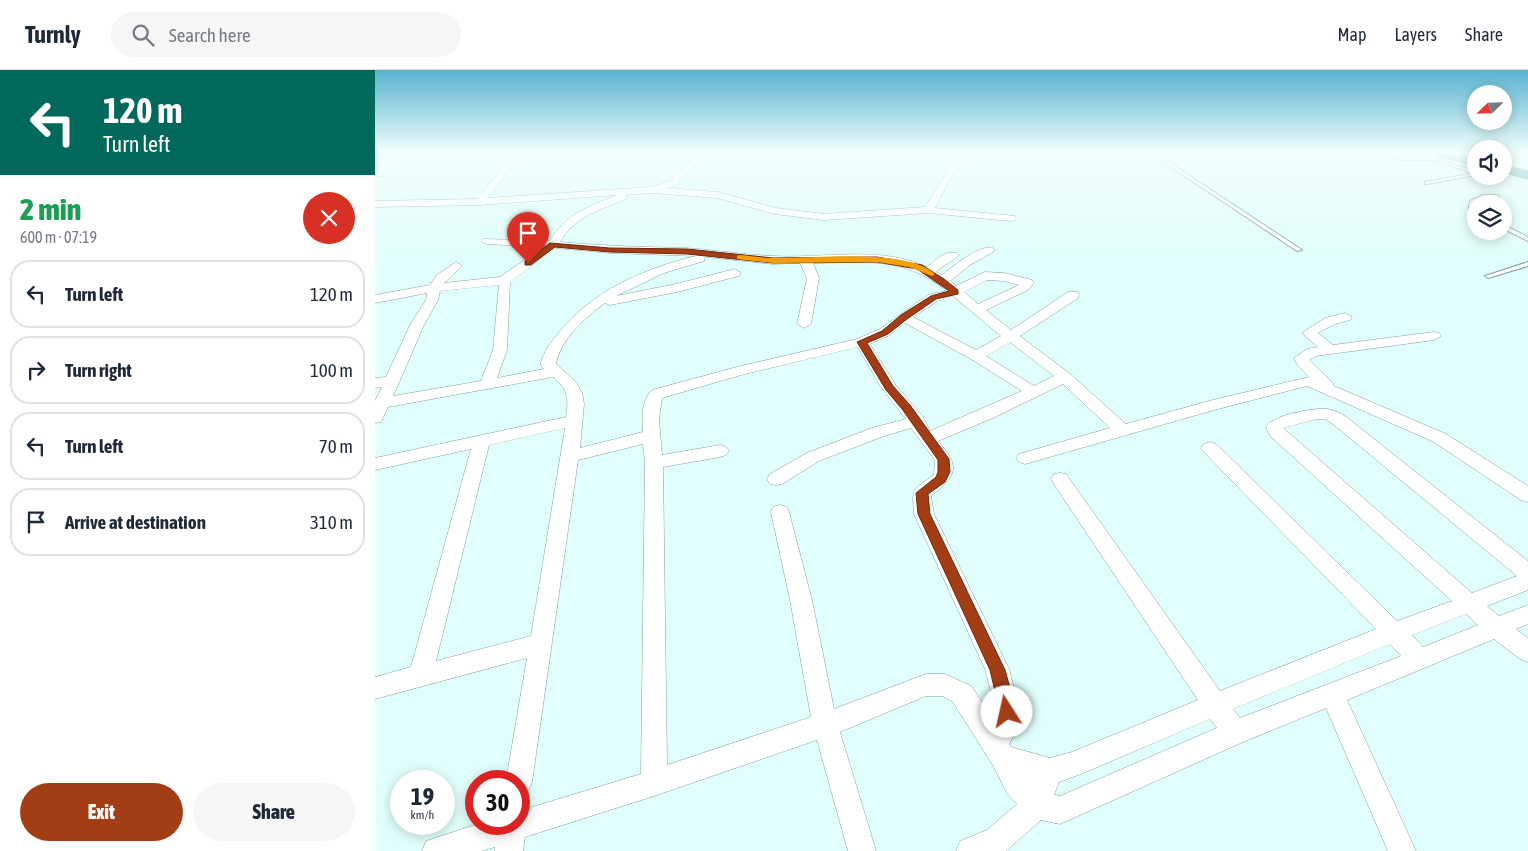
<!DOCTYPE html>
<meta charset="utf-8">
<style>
body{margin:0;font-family:"Asap Condensed",sans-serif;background:#f6f6f7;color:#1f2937;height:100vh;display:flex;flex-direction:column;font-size:19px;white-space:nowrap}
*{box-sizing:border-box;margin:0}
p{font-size:16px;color:#747a83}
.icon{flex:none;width:28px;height:28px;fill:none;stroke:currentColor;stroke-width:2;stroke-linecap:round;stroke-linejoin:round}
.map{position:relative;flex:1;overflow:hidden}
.panel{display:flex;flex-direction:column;background:#fff;width:375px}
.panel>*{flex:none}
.banner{background:#00695c;color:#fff;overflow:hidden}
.needle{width:32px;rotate:247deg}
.tools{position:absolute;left:1092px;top:15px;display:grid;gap:10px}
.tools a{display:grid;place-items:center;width:45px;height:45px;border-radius:50%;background:#fff;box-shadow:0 2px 12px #0003;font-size:25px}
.speed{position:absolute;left:15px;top:700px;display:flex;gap:10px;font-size:25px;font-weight:700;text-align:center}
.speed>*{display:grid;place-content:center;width:65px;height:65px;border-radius:50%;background:#fff;box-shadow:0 2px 12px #0003;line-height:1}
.speed small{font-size:12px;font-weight:400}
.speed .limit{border:8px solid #d22;background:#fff;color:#111}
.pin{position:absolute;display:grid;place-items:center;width:42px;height:42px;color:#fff;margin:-51px -21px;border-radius:50% 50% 50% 0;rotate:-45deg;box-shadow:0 0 5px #0007}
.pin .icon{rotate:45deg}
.me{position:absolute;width:55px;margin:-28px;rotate:350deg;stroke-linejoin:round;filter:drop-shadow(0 0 4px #0008)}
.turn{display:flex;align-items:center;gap:18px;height:105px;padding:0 20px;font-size:22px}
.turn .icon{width:65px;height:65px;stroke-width:2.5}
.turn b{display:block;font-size:35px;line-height:42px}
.round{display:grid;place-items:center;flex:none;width:52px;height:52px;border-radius:26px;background:#f6f6f7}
.head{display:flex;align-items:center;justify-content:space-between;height:85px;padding:0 20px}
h1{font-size:30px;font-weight:800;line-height:38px;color:#1e9e55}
.action{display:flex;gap:10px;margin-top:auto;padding:10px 20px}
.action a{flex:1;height:58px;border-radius:30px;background:#a33d15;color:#fff;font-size:20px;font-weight:800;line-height:58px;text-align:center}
.action a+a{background:#f6f6f7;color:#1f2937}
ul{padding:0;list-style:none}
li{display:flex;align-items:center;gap:15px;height:68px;margin:0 10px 8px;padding:0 10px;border:2px solid #e0e1e3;border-radius:20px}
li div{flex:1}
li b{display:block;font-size:19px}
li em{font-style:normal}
header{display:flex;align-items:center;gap:30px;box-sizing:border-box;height:70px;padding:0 25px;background:#fff;border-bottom:1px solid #e0e1e3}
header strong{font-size:24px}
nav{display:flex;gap:28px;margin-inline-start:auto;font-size:18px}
.search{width:350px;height:45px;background:#f6f6f7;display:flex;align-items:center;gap:12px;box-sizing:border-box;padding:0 18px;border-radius:28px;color:#747a83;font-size:19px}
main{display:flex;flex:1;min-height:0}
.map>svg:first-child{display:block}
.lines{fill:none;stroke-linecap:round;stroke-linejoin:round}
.lane-casing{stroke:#849f9d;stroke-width:2}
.street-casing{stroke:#849f9d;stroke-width:1}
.highway-casing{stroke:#276e6a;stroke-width:1}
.lane{fill:#fff;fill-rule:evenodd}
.street{fill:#fff;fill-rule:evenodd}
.highway{fill:#359c96;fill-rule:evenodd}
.route{fill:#a33d15;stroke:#6a280e}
.slow{fill:#f59e0b}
</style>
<header>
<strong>Turnly</strong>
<div class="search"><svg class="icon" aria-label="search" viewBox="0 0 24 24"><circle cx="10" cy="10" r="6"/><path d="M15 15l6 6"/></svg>Search here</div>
<nav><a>Map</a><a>Layers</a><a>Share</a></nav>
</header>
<main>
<section class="panel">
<div class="banner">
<div class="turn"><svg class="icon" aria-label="left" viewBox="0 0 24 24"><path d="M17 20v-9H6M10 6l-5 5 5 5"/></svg><div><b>120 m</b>Turn left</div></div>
</div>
<div class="head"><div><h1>2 min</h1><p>600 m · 07:19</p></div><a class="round" style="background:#d93025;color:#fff"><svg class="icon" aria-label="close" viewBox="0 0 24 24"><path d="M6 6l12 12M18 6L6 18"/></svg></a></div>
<ul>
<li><svg class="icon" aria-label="left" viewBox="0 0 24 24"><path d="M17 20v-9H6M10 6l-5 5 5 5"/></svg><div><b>Turn left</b></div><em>120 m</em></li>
<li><svg class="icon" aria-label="right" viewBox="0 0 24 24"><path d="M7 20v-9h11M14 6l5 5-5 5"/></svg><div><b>Turn right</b></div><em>100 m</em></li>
<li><svg class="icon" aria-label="left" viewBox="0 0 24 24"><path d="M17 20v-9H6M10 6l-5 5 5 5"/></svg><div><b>Turn left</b></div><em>70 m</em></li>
<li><svg class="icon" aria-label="arrive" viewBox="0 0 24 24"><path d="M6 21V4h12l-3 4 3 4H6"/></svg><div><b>Arrive at destination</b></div><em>310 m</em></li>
</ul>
<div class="action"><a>Exit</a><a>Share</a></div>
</section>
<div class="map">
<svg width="1153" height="781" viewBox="0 0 1153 781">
<rect width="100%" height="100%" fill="#e0fefb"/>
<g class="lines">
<g class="lane-casing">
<g id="lane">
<path d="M775,83h5l147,97 -5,1z"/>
<path d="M999,83h6l20,5h32l44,13v4l-49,9h-2v-2l49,-9 -42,-13h-32z"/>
<path d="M1122,125h2v2l-15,1 -9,5 1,12 -2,-1 -5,-6 1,-7 13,-6z"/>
<path d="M1129,155l24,12v4l-24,-12z"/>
<path d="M1153,192v4l-40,12 -3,-2z"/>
</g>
</g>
<g class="street-casing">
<g id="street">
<path d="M0,83h20l4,3 -18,20h-6v-4l13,-13h-13z"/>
<path d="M84,83h8l-4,6 -3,1 -4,-3z"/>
<path d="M140,83h8l-35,45 163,-11 19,-6 12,-13 22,-15h10l-26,18 -11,14 -10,3 51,4 58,16 48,6 101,-7 27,-42 29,-10v-2h37c-8,8 -47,4 -60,17 -10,9 -16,26 -23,38l80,8 1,2 -1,2 -4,1 -83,-8 -104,7 -49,-6 -58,-16 -65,-5 -27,2 2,2 -1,2c-26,11 -51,17 -66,43 42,4 84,5 126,6 29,2 58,7 87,8 49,3 107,-11 154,11 9,-7 18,-17 30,-14l2,2c-5,5 -17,11 -23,17l6,3c11,-8 37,-31 51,-27l2,2 -2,2 -23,13 -20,16 6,5 29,-14 19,1 28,7 2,3 -6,7 -42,20 25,20 57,-38h10l1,3 -1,3 -58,38 50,38 56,50 83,-23 100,-24 -11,-11 -4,-8 13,-9 11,-2 -16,-14 23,-15 20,-5 7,4 -2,3 -15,4 -17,9 15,12 101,-13 5,1 2,3 -7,4 -118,16 -7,4 23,22 2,4 112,48 82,52v16l-7,-2 -87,-58 -127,-56 -93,24 -189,54 -6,-2 -3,-4 3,-4 91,-26 -47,-44 -70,34 -55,23c22,25 20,34 -7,55l3,18 75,155 8,30 3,25 -11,20 2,3 39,11 22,-6 126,-52 -144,-216 -3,-5 3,-5 6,-1 6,1 154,217 156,-62 -172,-177 -3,-4 3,-4 6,-2 6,2 181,177 55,-20 -182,-165 -4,-9c7,-12 46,-19 60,-18 7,0 13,4 19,7l183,145v29l-41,16 12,10 29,-11v19l-12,5 12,9v24l-8,-3 -26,-20 -147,61 69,151h-28l-62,-143 -83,34 -183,82 -19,-4 -35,31h-50l4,-10 27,-11 30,-26 -9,-9 -14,-28 -41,-65 -10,-6h-17l-86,36 36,119h-28l-31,-111 -163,56 -129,41 -2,14h-28v-4l-14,4h-59l4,-10 52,-17h41v-13l122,-37 4,-312 -2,-18 -65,16 -46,322 -4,9 -9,4v-14h-13l21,-123 -152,41v-22l36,-10 60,-218 -96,21v-12l191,-41c3,-20 2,-27 -13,-40l-165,30 -7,15 -6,1v-22l7,-14 -7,1v-10l11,-1 24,-52 16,-25 1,-7 -52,10v-8l55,-10 7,-10 19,-13 6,4 -18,17 56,-6 43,-30 -56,-3 -4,-1 -2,-2 2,-2 67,2c16,-28 39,-34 67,-46l-137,10 -105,2v-6l102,-2zM181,178l54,5 86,3c-53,13 -105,35 -139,79 -7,8 -13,17 -16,27v3l3,4 -47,9 10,-28 3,-68zM330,187l68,7 27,-1 7,15 -10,46 7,4 7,-4 8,-46 -6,-15c51,0 91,-8 133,28l-18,4 -48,34 -23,10 -120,28 -85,23c-11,12 -10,27 -9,42l-63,16 4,-44 -2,-11 -6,-11 -20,-18c5,-26 29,-46 49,-61l5,2 67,-13 62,-16 2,-3 -6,-4 -59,15 -60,12 48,-23 40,-12zM612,210l17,1 15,4 -41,19 -14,-12zM124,215l-6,65 -12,31 -88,15 31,-71 14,-25 2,-9zM578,226l48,40 -25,14 -63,-33 25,-16zM530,253l66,36 51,32 -92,40 -7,-14 -28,-33 -25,-40 20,-9zM635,272l44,34 -20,10 -48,-30zM483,277l23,40 25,32 -34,9 -65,25 -37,21 -3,5 3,5 6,1 6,-1 37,-23 65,-25 27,-8 24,32 -1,15c-22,15 -22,13 -20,39l71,155 8,30 2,21 -24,-34 -26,-12h-19l-92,35 -22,-109 -23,-88 -2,-5 -7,-2 -7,2 -2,5 19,88 21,117 -144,48 -4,-298 57,-10 6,-2 3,-4 -3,-4 -6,-2 -58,10 -3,-36 3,-21 79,-23zM942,349h8l8,5 184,152 -45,17 -189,-165zM190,358l-34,208 -95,25 53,-216zM1091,544l12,11 -55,22 -11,-12zM1015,574l11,12 -161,62 -7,-9zM835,649l7,9 -157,68 -6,-1 5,-13 22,-8z"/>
</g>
</g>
<g class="highway-casing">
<g id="highway">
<path d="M1061,83h22l18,5v8l-38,-10z"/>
<path d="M1129,95l24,6v8l-24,-6z"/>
</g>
</g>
<use href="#lane" class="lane"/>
<use href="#street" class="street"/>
<use href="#highway" class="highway"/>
</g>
<linearGradient id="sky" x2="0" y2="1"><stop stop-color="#58b3cf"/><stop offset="0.43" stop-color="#f1fffd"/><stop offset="1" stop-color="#f1fffd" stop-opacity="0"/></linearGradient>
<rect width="1153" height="192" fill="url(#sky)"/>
<path class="route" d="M175,173l60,5 77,1 86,9 104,-1 45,8 22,14 14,11v4l-22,5 -29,20 -19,15 -21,9 26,43 17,19 39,54 1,13 -5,10 -17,12 2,20 75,156 8,29 2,13 -3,5 -5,2 -6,-2 -11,-47 -72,-156 -2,-21 20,-16 2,-5v-12l-36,-51 -16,-19 -29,-48 25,-11 19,-16 30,-19 18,-5 -32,-22 -40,-7 -104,1 -86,-9 -77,-2 -55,-5 -24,18h-6v-4z"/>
<path class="slow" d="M364,185c12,1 23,3 35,3 40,1 131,-11 161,16l-3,2 -23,-9 -32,-5 -104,1 -36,-4v-3z"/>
</svg>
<div class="tools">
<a><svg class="needle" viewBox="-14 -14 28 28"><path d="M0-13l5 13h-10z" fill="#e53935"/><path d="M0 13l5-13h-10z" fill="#747a83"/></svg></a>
<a><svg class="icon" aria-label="sound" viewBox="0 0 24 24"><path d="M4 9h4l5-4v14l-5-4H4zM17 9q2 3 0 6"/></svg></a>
<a><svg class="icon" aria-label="layers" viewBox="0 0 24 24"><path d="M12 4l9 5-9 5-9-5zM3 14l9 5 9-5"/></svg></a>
</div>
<div class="speed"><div>19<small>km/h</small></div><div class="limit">30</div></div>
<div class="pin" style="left:153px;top:193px;background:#d93025"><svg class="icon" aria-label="arrive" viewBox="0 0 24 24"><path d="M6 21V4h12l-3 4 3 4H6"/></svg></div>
<svg class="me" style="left:632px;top:642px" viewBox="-20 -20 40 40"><circle r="19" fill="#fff"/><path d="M0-13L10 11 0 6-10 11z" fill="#a33d15"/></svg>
</div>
</main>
